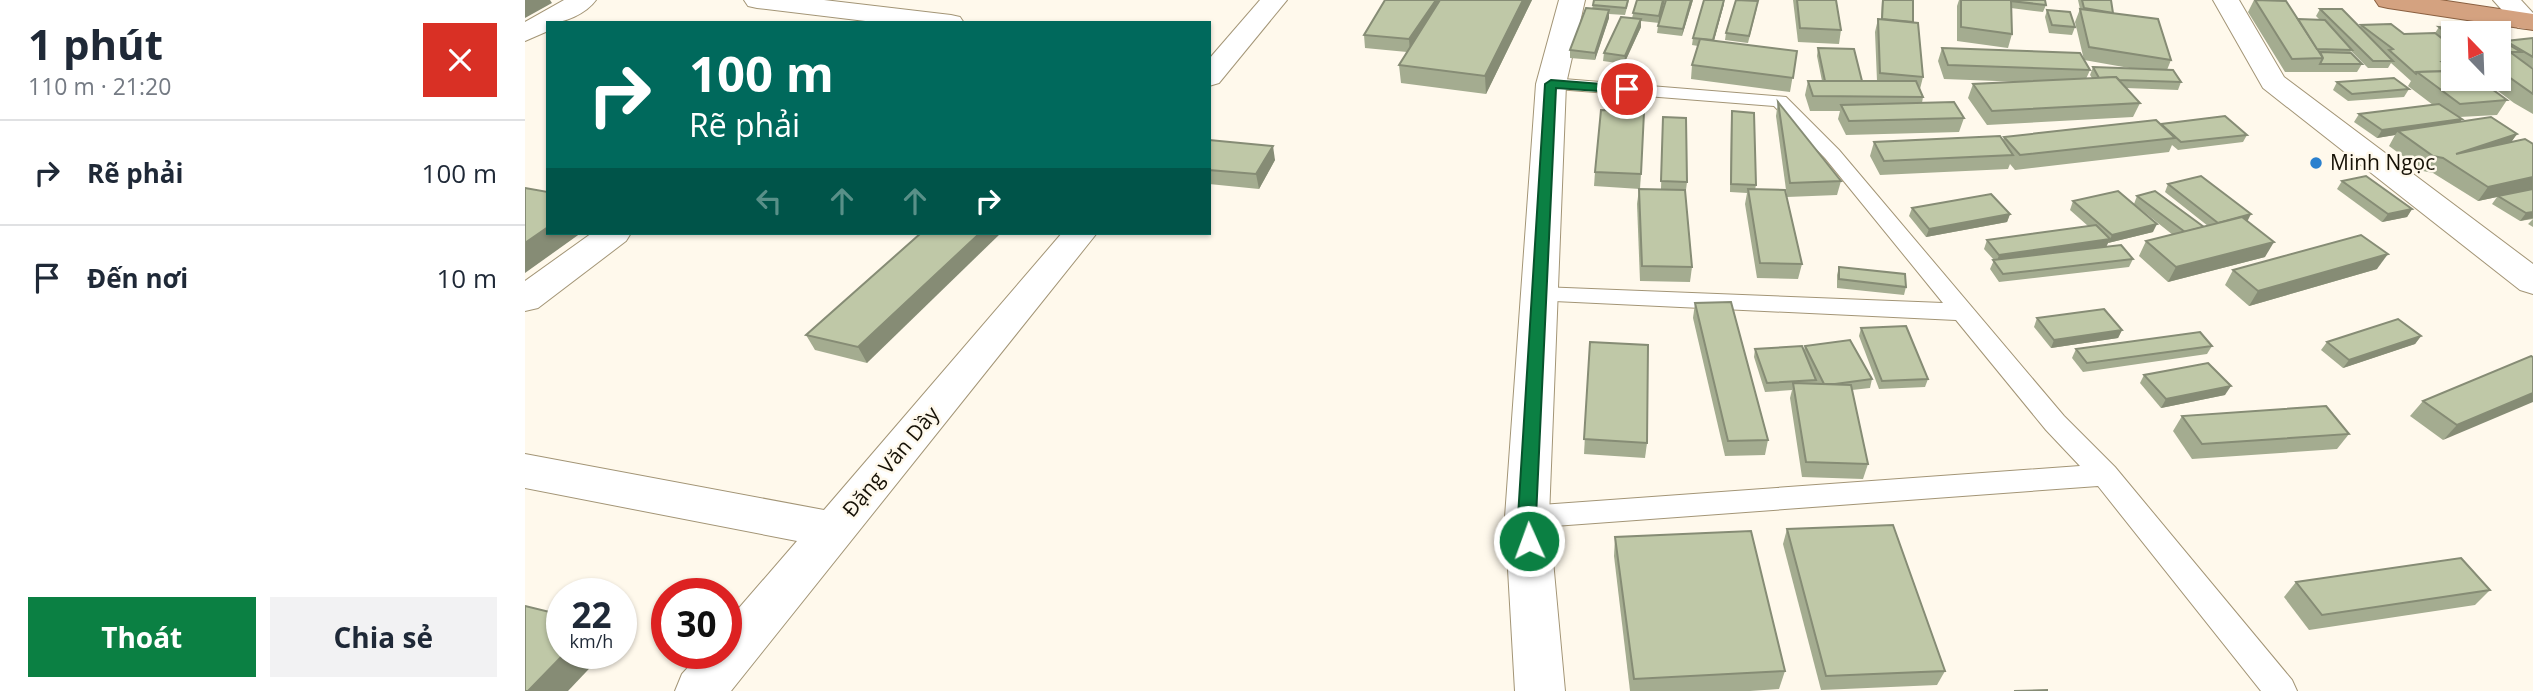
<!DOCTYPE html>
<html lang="vi">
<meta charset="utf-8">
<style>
body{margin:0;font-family:"Open Sans",sans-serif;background:#f2f2f3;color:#1f2937;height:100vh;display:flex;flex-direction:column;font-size:26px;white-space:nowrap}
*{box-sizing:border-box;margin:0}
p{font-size:23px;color:#747a83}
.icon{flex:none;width:38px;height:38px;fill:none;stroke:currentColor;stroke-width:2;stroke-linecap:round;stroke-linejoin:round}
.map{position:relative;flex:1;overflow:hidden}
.panel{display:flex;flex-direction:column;background:#fff;width:525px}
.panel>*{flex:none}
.hud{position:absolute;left:21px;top:21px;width:665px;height:214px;border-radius:0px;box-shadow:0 2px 5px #0004;background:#00695c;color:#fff;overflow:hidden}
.needle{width:46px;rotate:337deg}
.buttons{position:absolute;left:1916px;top:21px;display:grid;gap:14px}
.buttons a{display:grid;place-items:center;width:70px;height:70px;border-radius:0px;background:#fff;box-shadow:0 2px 5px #0004;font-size:35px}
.speed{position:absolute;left:21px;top:578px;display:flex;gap:14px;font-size:35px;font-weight:700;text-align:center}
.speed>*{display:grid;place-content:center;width:91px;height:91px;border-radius:50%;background:#fff;box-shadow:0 2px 5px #0004;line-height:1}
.speed small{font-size:18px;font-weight:400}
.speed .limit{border:10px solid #d22;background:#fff;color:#111}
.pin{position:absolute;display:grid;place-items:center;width:60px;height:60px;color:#fff;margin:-30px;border:4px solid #fff;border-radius:50%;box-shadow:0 2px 7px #0007}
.me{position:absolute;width:77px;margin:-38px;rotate:358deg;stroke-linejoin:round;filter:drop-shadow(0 0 5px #0008)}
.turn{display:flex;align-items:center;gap:24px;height:147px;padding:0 28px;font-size:32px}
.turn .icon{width:91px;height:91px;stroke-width:2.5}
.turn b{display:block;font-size:49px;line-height:60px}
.lanes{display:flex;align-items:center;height:66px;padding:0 28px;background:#0003;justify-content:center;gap:35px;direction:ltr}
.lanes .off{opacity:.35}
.round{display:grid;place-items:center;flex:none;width:74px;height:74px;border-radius:0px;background:#f2f2f3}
.summary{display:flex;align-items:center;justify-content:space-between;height:119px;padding:0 28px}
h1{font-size:42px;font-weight:700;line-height:52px}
.primary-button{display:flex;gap:14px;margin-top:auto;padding:14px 28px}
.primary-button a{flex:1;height:80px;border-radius:0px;background:#0b8043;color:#fff;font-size:28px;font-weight:700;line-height:80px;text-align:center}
.primary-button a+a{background:#f2f2f3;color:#1f2937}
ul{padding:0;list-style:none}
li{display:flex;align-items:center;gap:21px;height:105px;padding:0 28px;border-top:2px solid #e0e1e3}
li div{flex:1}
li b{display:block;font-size:26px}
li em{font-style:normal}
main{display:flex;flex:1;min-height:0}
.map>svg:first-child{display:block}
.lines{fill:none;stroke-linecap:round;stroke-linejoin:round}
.service-casing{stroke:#a39576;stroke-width:2}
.minor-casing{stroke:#a39576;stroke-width:2}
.tertiary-casing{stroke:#a39576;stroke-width:2}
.trunk-casing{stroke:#8a6040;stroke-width:2}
.service{fill:#fff;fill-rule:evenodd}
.minor{fill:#fff;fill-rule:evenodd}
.tertiary{fill:#fff;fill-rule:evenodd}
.trunk{fill:#d4a280;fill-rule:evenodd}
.wall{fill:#a4ac90;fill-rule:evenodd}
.shaded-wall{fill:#868c75}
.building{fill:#bfc8a7;stroke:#868c75;stroke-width:2}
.route{fill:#0b8043;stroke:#07532c;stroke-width:2}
.poi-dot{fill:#2a80ce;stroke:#fff9ec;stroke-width:2.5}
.labels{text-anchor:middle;stroke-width:5;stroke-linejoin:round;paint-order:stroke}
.poi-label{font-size:21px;fill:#161106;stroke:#fff9ec;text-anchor:start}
.street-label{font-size:21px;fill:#161106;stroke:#fff9ec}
</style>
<main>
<section class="panel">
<div class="summary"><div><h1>1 phút</h1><p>110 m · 21:20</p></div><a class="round" style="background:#d93025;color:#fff"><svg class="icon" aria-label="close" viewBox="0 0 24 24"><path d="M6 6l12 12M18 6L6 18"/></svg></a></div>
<ul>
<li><svg class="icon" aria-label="right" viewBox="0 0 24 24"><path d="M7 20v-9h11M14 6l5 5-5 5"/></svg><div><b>Rẽ phải</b></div><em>100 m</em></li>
<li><svg class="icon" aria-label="arrive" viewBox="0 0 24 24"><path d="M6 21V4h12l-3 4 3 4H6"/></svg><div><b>Đến nơi</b></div><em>10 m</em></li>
</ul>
<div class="primary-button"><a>Thoát</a><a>Chia sẻ</a></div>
</section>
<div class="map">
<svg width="2008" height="691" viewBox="0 0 2008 691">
<rect width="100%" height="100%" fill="#fff9ec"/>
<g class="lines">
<g class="service-casing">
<path id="service" d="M1026,78l235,19 53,53 225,266 51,51 177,213 5,11h-36l-163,-205 -571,42 -10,-3 -4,-8 4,-8 10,-3 553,-40 -34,-36 -90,-110 -423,-20 -4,-5 4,-5 8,-3 402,16 -118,-145 -51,-52 -230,-18 -2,-4 2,-4z"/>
</g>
<g class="minor-casing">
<g id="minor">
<path d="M39,0h32c-10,14 -32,23 -48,23v8l-23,10v-19z"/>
<path d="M219,0h80l127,15 9,2 4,6h-82l-125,-15 -9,-2z"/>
<path d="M735,0h27l-68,83 -10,3v-27z"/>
<path d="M1034,0h26l-19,84 -17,433 16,174h-50l-10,-174 31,-433z"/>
<path d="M1968,0h28l12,13v16l-15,-1z"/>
<path d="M67,233h39l-5,8 -88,67 -13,3v-30z"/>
<path d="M537,233h35l-366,458h-56l7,-17 19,-21h25v-30l71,-82 -272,-53v-34l299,56z"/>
</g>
</g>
<g class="tertiary-casing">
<path id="tertiary" d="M1688,0h26l45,77 249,187v30l-13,-4 -257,-202z"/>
</g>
<g class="trunk-casing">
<path id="trunk" d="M1850,0h65l93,14v16l-145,-22 -9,-2z"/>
</g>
<use href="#service" class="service"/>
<use href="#minor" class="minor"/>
<use href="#tertiary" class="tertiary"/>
<use href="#trunk" class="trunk"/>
</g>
<g class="wall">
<path d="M860,0h147l-46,94 -85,-11 -2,-18 8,-13 -42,-4 -1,-13z"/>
<path d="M1104,0l-4,15 -16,-1v4l-14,42 -25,-2v-8l22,-41 1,-4z"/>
<path d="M1112,0h28l-6,23 -18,-2v6l-17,37 -21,-3 1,-8 28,-35z"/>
<path d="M1168,0l-11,36 -25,-3 1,-7z"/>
<path d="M1268,0h43l5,30 -2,14 -41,-2z"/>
<path d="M1357,0h31v22l10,55 -3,12 3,8 -1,6 42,15 -5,14 -113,3 -8,-16 2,-8h-30l-5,-16 3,-14h14l-5,-25 1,-8 44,33h15l-2,-49 3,-13h3z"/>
<path d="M1434,0h86l1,5 -3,7 -32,-4 1,26 -4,14 -51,-7v-35z"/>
<path d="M1553,0h33l2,13 58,47 -4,10 14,12 -3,8 -52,-2 14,15 -7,14 -146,8 -19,-27 5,-14 50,-2 -79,-3 -6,-18 4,-13 142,12 -9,-38 5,-13zM1559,60l51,9 -42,-2 -3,8 2,3 -6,1 4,-9z"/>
<path d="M1729,0h19l25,19h21l-3,-3 4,-7 40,18 1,-2 43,9 31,-1 4,-6 14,6v36h-1l55,31 -10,15 -38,2 2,4 56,13 -6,8 22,1v84l-5,-3 5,-5 -13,2 -28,-17 5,-7 -19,4 -45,-28 -10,-2 -34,-25 6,-11 -18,3 -23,-16 5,-8 74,-9 -25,-19 3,-5 -20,-18 -3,5h-20l-17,-17 -1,2 12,11 -5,8h-72l-37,-60z"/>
<path d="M1199,4l-10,37 83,10 -7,41 -99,-13 1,-14 6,-19 -6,-1 1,-7z"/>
<path d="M1232,8l-9,35 -23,-3 1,-7z"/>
<path d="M1522,10l28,17 -3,8 -23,-2 -4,-16z"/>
<path d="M2008,38v30l-9,-6 9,7v45l-19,-11 -32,-24h17v-40l6,4 1,-2z"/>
<path d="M1812,82l72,7 -5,8 -56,4 -15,-11z"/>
<path d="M1253,102l63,79 -4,14 -50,2 -11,-81z"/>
<path d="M1207,111l24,74 -1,5 47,74 -4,15 -41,-1 -12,-74 2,-11 -17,-1 1,-73z"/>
<path d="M1138,117l24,65 -1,8 -25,-1z"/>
<path d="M1636,124l86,11 -4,7 -65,8 -6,-5 -3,7 -154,18 -5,-6 -2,5 -128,6 -10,-19 4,-14 129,-2 1,-3z"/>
<path d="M684,140l66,20 -16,29 -50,-5z"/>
<path d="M1070,172l46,2 -1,15 -46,-3z"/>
<path d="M1817,181l70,28 -5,8 -25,5 -45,-33z"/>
<path d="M1643,184l79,37 18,36 -97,25 -29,-26 7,-15 27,-6 -39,-31 3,-8 67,31 4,-1 -43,-34z"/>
<path d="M1114,189l53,78 -2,15 -50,-1 -3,-77z"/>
<path d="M1548,201l80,31 -45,11 -2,4 27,12 -4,8 -130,15 -9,-13 4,-9 -10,-11 3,-9 101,-14 -18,-16z"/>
<path d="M1387,208l98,6 -3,8 -81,15 -17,-21z"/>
<path d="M396,233l-54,130 -52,-13 -9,-15z"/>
<path d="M1314,267l67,20 -2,8 -67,-7v-13z"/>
<path d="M1852,269l-128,37 -24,-21 8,-15z"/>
<path d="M1170,303l73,137 -3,15 -40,1 -32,-138z"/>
<path d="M1512,318l85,12 -4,8 -67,10 -17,-21z"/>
<path d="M1336,328l67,51 -3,8 -46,2 -20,-53z"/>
<path d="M1896,336l-6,8 -72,24 -22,-18 6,-8z"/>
<path d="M1065,342l57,101 -2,15 -61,-4z"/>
<path d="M1280,346l67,33 -2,9 -18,2 16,74 -5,15 -61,-2 -12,-79 2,-8 -27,2 -11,-35 1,-8 49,1z"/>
<path d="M1687,346l-5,8 -124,18 -11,-14 4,-9z"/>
<path d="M2006,356l-88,84 -33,-24 13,-15z"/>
<path d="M1619,375l81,20 -64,13 -21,-25z"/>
<path d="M1657,416l167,18 -12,15 -145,10 -19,-28z"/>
<path d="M1262,529l158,142 -8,14 -116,5 -38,-146z"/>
<path d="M1090,537l170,134 -6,18 -29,2h-120l-16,-135z"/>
<path d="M1771,582l194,8 -15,15 -166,25 -25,-33z"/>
</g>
<g class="shaded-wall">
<path d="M0,0h25l2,3 -27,15z"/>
<path d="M911,0h10l-36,53 -1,-14z"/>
<path d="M998,0h9l-46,94 -1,-18z"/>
<path d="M1138,0h2l-6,23v-7z"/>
<path d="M1166,0h2l-11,36 1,-7z"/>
<path d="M1199,0v4l-12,43 1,-7z"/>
<path d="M1084,10v8l-14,42v-7z"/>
<path d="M1116,19v8l-17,37 1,-8z"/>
<path d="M1937,119l-5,8 -59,4 -3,4 -18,3 5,-8z"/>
<path d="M1992,134l-10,14 -51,6z"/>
<path d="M748,146l2,14 -16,29 -3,-15z"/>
<path d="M2008,177v13l-35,6 -1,1 -19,4 10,-14z"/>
<path d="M1887,209l-5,8 -25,5 6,-8z"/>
<path d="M2008,212v6l-13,3 6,-8z"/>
<path d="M1485,214l-3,8 -81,15 3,-8z"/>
<path d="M1726,214l-4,8 -29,1z"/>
<path d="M1632,224l-4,8 -45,11 4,-8z"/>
<path d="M23,227v6h33l-56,40v-30z"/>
<path d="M455,233h21l-134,130 -9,-16z"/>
<path d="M1585,239l-4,8 -110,17 3,-9z"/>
<path d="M1749,242l-9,15 -97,25 8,-15z"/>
<path d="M1863,254l-11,15 -128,37 9,-15z"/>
<path d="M1597,330l-4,8 -67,10 3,-8z"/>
<path d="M1896,336l-6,8 -72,24 6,-8z"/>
<path d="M1706,386l-6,9 -64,13 5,-9z"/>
<path d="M2008,393v9l-90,38 14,-15z"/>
<path d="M40,653h39l-36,38h-40z"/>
</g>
<g class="building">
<path d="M860,0h51l-27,39 -45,-4z"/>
<path d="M915,0h83l-38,76 -86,-11z"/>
<path d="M1069,0h34l-2,8 -33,-3z"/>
<path d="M1112,0h26l-4,16 -26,-3z"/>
<path d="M1141,0h25l-8,29 -25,-3z"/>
<path d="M1179,0h20l-11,40 -20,-2z"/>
<path d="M1211,0l22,1 -9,35 -23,-3z"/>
<path d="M1272,0h39l5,30 -41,-2z"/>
<path d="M1358,0h30v22l-31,-3z"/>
<path d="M1436,0h50l1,34 -51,-7z"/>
<path d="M1486,0h34l1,5 -35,-4z"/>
<path d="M1557,0h29l2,13 -29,-5z"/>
<path d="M1730,0l31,1 37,57 -31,1z"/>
<path d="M1061,8l23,2 -14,43 -25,-3z"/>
<path d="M1555,9l78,10 13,41 -82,-13z"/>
<path d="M1795,9h22l51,52h-20z"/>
<path d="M1522,10l23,2 5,15 -23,-2z"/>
<path d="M1096,17l20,2 -16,37 -21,-3z"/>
<path d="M1353,19l40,4 5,54 -43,-4z"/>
<path d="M1773,19l27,1 27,30 -35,-1z"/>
<path d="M1866,24l13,10 31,-1 18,14v15h-11l11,9 -36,1 -1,2 -27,-24 4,-1 -32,-24z"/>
<path d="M1914,27l48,5 3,1h-37v5z"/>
<path d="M2008,38v19l-27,-16z"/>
<path d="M1175,39l97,12 -4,27 -101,-13z"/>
<path d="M1974,39l22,13h-11l23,17v25l-34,-24z"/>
<path d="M1293,48l36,1 8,32h-37z"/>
<path d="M1417,48l138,5 10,17 -142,-5z"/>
<path d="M1795,52l31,1 11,11h-42l3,-6z"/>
<path d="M1568,67l80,3 8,12 -62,-2 -3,-3 -17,1z"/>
<path d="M1928,71v8h25l29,21 -47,4 -43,-32z"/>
<path d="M1591,77l24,26 -148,8 -19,-27z"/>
<path d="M1869,78l15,11 -57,5 -15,-12z"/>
<path d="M1283,81h108l7,16 -110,-1z"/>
<path d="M1253,102l63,79 -51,2z"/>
<path d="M1429,102l10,16 -115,3 -8,-16z"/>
<path d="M1914,104l23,15 -80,11 -23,-16z"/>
<path d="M1076,110l43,2 -3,62 -46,-2z"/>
<path d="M1207,111l22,2 2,72 -25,-1z"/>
<path d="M1700,116l22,19 -66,7 -20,-18z"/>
<path d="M1138,117l23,1 1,64 -26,-1z"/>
<path d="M1966,117l26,17 -61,20 69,-15 8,5v33l-45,10 -45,-29 -10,-2 -35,-25z"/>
<path d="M1631,120l19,18 -155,17 -16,-18z"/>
<path d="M1475,136l13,19 -129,6 -10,-19z"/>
<path d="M684,140l64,6 -17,28 -47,-4z"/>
<path d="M1676,176l50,38 -33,9 -50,-39z"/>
<path d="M1841,176l46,33 -24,5 -46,-33z"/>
<path d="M0,188l23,4v35l-23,16z"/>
<path d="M1114,189l46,1 7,77 -50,-1z"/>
<path d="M1223,189l37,1 17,74 -42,-1z"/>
<path d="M2008,189v23l-7,1 -28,-17z"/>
<path d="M1593,191l39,33 -45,11 -39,-34z"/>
<path d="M1630,191l49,36 -19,5 -48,-36z"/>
<path d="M1466,194l19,20 -81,15 -17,-21z"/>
<path d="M1717,217l32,25 -98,25 -30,-26z"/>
<path d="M1571,225l14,14 -111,16 -12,-15z"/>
<path d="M396,233h59l-122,114 -52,-12z"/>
<path d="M1836,235l27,19 -130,37 -25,-21z"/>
<path d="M1596,245l12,14 -130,15 -10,-14z"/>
<path d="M1314,267l66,7 1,13 -67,-8z"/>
<path d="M1206,302l37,138 -40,1 -33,-138z"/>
<path d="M1579,309l18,21 -68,10 -17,-22z"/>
<path d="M1873,319l23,17 -72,24 -22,-18z"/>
<path d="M1381,326l22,53 -46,2 -21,-53z"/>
<path d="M1675,332l12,14 -125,17 -11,-14z"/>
<path d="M1325,340l22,39 -37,5h-11l-19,-38z"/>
<path d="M1065,342l58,3 -1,98 -63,-4z"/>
<path d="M1277,346l14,34 -49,3 -12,-34z"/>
<path d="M2006,356l2,1v36l-76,32 -34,-24z"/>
<path d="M1683,363l23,23 -65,13 -22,-24z"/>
<path d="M1268,383l58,2 17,79 -62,-2z"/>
<path d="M1801,406l23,28 -147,10 -20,-28z"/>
<path d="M1368,525l52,146 -119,5 -39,-147z"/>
<path d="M1226,531l34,140 -151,8 -19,-142z"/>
<path d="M1936,558l29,32 -168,25 -26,-33z"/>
<path d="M0,606l37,9v38h3l-37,38h-3z"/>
<path d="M1522,690v1h-33z"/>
</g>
<path class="route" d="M1026,80l76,6 6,3 -6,4 -71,-5 -20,429 2,24 -2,6 -7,2 -7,-2 -4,-30 27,-433z"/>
<circle class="poi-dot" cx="1791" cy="163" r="7"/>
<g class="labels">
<g class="poi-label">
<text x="1805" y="170">Minh Ngọc</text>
</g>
<g class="street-label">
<text transform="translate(366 462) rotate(-50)" y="7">Đặng Văn Dầy</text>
</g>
</g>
</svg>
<div class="buttons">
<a><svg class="needle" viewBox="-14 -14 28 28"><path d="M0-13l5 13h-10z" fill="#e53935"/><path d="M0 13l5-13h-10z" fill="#747a83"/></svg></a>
</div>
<div class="speed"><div>22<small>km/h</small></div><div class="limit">30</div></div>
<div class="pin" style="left:1102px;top:89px;background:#d93025"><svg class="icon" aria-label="arrive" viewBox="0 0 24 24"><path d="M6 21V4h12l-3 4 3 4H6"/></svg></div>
<svg class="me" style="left:1004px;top:541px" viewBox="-20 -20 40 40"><circle r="17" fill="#0b8043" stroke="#fff" stroke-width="3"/><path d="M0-11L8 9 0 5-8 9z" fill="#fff"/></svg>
<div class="hud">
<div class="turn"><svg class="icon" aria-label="right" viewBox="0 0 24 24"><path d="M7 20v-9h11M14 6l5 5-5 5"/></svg><div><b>100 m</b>Rẽ phải</div></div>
<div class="lanes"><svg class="icon off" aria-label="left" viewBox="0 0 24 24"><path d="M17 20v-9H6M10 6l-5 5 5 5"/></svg><svg class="icon off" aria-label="ahead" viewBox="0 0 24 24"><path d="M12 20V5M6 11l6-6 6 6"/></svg><svg class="icon off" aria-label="ahead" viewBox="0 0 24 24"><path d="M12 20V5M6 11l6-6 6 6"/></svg><svg class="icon" aria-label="right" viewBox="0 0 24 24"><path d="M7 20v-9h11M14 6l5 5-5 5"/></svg></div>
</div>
</div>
</main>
